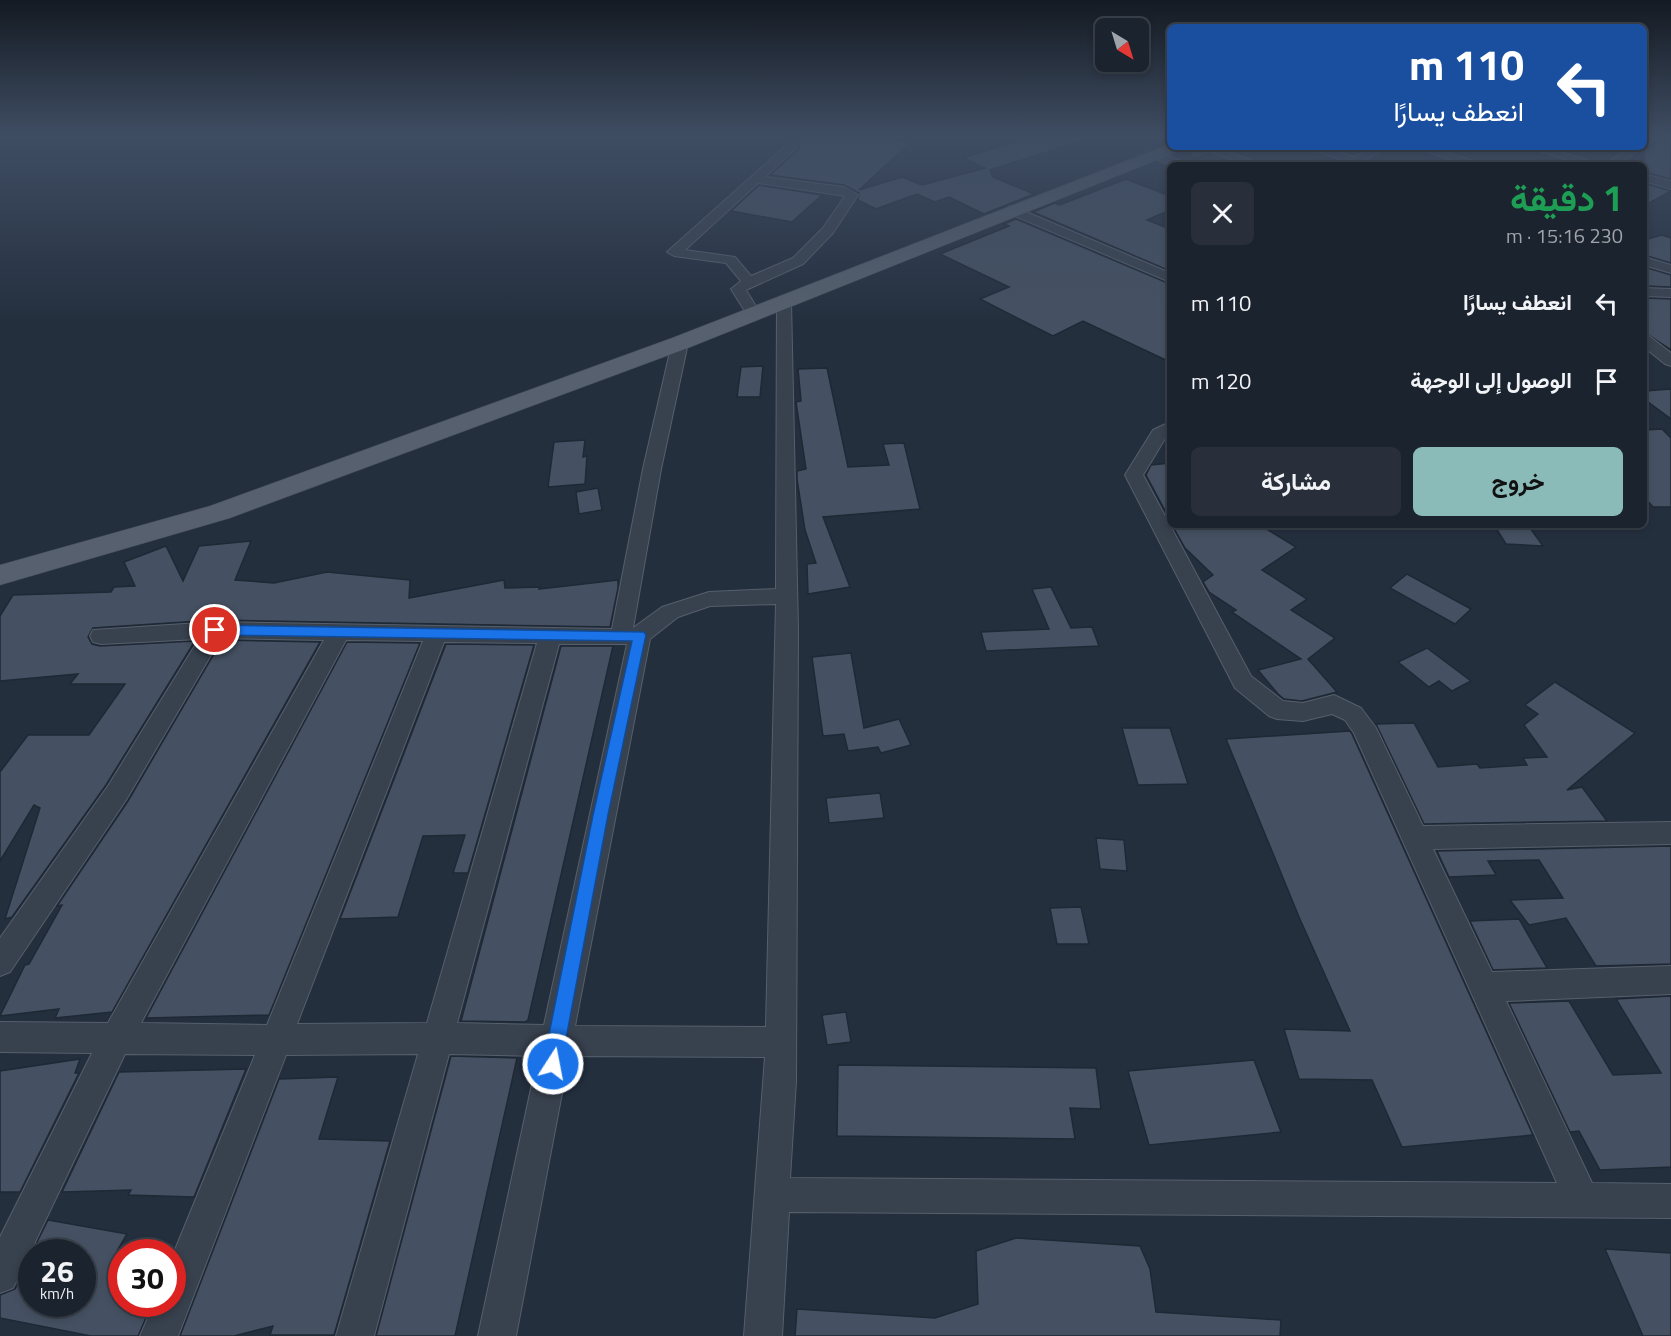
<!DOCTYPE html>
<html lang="ar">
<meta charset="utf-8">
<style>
body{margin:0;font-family:"Titillium Web",Vazirmatn,sans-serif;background:#282f3a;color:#f1f3f6;direction:rtl;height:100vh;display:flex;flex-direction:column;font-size:22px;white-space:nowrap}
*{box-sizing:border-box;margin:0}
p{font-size:20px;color:#a0a4aa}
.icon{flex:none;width:33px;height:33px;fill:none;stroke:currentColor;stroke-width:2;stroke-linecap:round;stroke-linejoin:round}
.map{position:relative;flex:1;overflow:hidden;direction:ltr}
.sheet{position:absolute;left:1167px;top:162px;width:480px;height:366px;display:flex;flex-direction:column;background:#1b232e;border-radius:9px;box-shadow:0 3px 9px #0003,0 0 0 2px #39404a;direction:rtl}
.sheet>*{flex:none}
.top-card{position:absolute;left:1167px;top:24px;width:480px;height:126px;border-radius:9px;box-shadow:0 3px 9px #0003,0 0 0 2px #39404a;direction:rtl;background:#1a4fa0;color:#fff;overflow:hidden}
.needle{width:39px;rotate:142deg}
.fabs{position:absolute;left:1095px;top:18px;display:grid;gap:12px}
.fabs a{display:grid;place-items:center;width:54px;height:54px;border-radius:9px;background:#1b232e;box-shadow:0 3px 9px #0003,0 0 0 2px #39404a;font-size:30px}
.speed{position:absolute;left:18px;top:1239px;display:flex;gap:12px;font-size:30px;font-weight:700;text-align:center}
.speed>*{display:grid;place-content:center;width:78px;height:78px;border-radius:50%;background:#1b232e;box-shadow:0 3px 9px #0003,0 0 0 2px #39404a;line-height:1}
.speed small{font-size:15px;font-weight:400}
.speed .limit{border:9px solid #d22;background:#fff;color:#111}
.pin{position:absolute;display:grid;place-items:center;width:51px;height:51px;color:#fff;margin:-26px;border:3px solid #fff;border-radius:50%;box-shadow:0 2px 6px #0007}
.me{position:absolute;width:66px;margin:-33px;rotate:11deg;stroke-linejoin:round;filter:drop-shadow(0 0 4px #0008)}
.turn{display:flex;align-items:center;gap:21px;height:126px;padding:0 24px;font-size:27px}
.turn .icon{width:78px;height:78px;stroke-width:2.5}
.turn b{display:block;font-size:42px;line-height:51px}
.round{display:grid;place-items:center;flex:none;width:63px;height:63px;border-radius:9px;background:#282f3a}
.headline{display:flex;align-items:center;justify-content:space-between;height:102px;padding:0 24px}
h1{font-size:36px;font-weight:700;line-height:45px;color:#1e9e55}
.action{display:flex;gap:12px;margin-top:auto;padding:12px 24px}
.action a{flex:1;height:69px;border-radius:9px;background:#8bbbb9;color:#111;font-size:24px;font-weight:700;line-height:69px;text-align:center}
.action a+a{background:#282f3a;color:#f1f3f6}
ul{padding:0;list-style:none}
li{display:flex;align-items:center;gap:18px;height:78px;padding:0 24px}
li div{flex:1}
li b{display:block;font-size:22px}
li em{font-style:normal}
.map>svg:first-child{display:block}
.building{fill:#455162;stroke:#1f2835;stroke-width:1.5}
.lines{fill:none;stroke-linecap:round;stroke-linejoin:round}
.lane-casing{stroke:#565f6c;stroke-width:2}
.street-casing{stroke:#565f6c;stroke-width:2}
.primary-casing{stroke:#414a57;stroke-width:1}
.lane{fill:#38414e;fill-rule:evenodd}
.street{fill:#38414e;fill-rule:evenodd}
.primary{fill:#56606e;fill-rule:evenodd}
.route{fill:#1a73e8;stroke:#114b97;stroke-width:1.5}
</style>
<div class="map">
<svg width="1671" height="1336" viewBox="0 0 1671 1336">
<rect width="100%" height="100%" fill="#242f3e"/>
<g class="building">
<path d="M805,136h67l39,6 -52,48 43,-13 20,8 63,-17 -22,-10 72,-22h45l1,5 -91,29 3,7 41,17 -50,20 -35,-17 -14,5 -18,-8 -41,15 -18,-9 1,-7 -15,-8 -74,-10 28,-25 1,-5 -3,-2z"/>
<path d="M1671,136v43l-27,-7v-22z"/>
<path d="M1126,179l44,17v14l-23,10 23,9v42l-137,-59 22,-9 5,2z"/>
<path d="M1644,183l27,8 -27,15z"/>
<path d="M759,185l63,10 -30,27 -61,-11z"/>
<path d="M1016,219l154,65v78l-87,-41 -30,15 -73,-37 29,-12 -69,-33 69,-28 -5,-2z"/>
<path d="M1662,235l9,3v25l-27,-8v-15z"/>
<path d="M1644,267l27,8v12l-27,-1z"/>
<path d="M1644,298l27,1v51l-27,-18z"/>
<path d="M763,366l-3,31h-23l4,-30z"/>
<path d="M827,368l21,99 41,-2 -6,-21 21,-1 16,66 -97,8 27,70 -42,7 -1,-30 9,-1 -11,-33 -8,-51v-8l9,-2 -10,-67 5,-1 -3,-32z"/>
<path d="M1671,389v30l-27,-20v-8z"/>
<path d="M1662,429l9,9v69h-18l-9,-10v-67z"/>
<path d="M585,440l-2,17 4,-1 -2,28 -37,3 6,-45z"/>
<path d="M1170,463v57l-24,-45 5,-10z"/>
<path d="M598,488l4,22 -23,4 -3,-22z"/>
<path d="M1172,525h88l36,22 -34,23 45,29 -16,11 44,28 -27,21 29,33 -35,9 -18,-2 -6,-5 -20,-24 43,-11 -69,-47 4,-2 -27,-18 -6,-10 10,-7 -28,-27z"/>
<path d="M1494,525h34l15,21 -37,-2z"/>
<path d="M251,541l-16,39 39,3 53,-11 83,8 -1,18 95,-18 1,8 35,-1 -1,2 79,-9v8l-8,39 -395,-7 -122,8 -5,9 4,7 8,2 95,-5 -89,144 -94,132 -7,2 35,-111 -6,-3 -34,56v-89l28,-37h61l36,-51h-55l8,-10 -78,7v-65l13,-21 98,-3 3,-5 21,-1 -11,-24 42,-16 17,35 16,-35z"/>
<path d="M1407,574l64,35 -16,15 -65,-36z"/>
<path d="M1051,587l20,41 21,-1 7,19 -113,5 -5,-19 68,-3 -17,-40z"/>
<path d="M222,640l98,2 -208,370 -57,6 4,-9 -59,7 25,-51 4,-1 33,-59 -5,1 71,-105z"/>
<path d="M347,642l73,1 -151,372 -123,3z"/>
<path d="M446,644l88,1 -66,228h-15l12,-38 -42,1 -25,81 -58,2z"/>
<path d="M561,646h52l-85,374 -3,2 -64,-1z"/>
<path d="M1427,648l44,33 -19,10 -13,-10 -10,6 -31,-25z"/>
<path d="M851,653l13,75 35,-9 12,26 -30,8 -3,-6 -30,4 -4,-17 -21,2 -11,-79z"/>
<path d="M1555,682l80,51 -68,57 15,-3 25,34 -183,3 -48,-100 38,-1 24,44 39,-3 3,4 47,-3 -4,-7 24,-1 -23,-32 14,-11 -13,-9z"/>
<path d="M1122,728h48l18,56 -50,1z"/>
<path d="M1350,731l2,3 181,401 -131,12 -30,-67 -73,-1 -15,-50 66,2 -51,-114 -73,-178z"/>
<path d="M880,793l4,25 -55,5 -3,-25z"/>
<path d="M1096,838l28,2 3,31 -27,-2z"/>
<path d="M1671,846v118l-75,2 -30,-48 -37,7 -19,-25 53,-2 -24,-38 -51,1 8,14 -47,2 -12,-26z"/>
<path d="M1081,907l8,37h-32l-7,-36z"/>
<path d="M1519,919l28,49 -54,2 -23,-49z"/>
<path d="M1671,996v171l-71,3 -21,-39 -9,1 -61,-129 60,-2 44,74 48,-2 -45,-74z"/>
<path d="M846,1012l5,30 -24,3 -5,-30z"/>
<path d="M451,1056l66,2 -62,278h-79z"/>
<path d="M80,1059l-5,14h4l-59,119h-20v-121z"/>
<path d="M1254,1060l27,72 -132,13 -21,-74z"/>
<path d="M838,1065l258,3 5,41 -31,-1 5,31 -238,-3z"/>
<path d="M246,1069l-52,128 -66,-2 3,-5 -69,2 57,-120z"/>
<path d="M338,1077l-19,62 71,2 -56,194h-64l3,-9 -39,10h-54l99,-257z"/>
<path d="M48,1220l79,14 -10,17 5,1v52h30l-14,32h-47l-91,-18v-23l15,-6 17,-34v49h50v-52h-50z"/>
<path d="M1016,1238l124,8 10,23 6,43 125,8 -1,16h-485l2,-27 138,9 43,-14 -2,-53z"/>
<path d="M1605,1249l66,4v83h-28z"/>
</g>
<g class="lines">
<g class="lane-casing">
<path id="lane" d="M1208,148l5,1 -15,6 -5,-1z"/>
</g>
<g class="street-casing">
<g id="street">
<path d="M1649,136h13l-46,29h-32l-57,-18h17l59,18 28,-18h13v-8z"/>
<path d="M792,143l5,3 -1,2 -31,29 79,10 14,8 -25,38 -30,31 -57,26 14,23 -7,4 -5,-1 -17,-27 10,-8 -15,-18 -52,-7 -7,-4 121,-108zM758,183l87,13 -22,32 -30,30 -42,18 -16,-19 -50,-7z"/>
<path d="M1198,147h16l50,18h-17z"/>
<path d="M1306,147h17l31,10 21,-10h14l-24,13 11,5h-31v-4z"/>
<path d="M1414,147h17l54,18h-18z"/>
<path d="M1154,152l33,11 2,2h-17l-22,-8 -2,-2z"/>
<path d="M1644,174l27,7v8l-27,-8z"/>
<path d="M1012,206l158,67v9l-162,-69 -2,-3 2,-3z"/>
<path d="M1644,257l27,8v8l-27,-8z"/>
<path d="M1644,288l27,1v8l-27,-1z"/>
<path d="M784,297l7,4 7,329 -2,451 -6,97 767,5 -203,-450 -9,-13 -13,-6 -29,7 -26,-2 -8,-3 -34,-28 -110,-213 28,-45 17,-8v13l-4,2 -23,38 108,201 32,25 20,2 31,-8 27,13 15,20 47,98 248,-4v22l-238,5 59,123 179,-6v28l-165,7 86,182 79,1v34l-882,-6 -7,124h-38l21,-279 -196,-1 -53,280h-38l60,-280 -89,-2 -75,282h-38l82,-282 -132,1 -108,281h-38l14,-32h18v-47l83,-202 -130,-1 -112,234 -13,5v-56l92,-184 -92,-1v-30l108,1 216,-383 -103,-2 -95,162 -116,172 -10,4v-38l108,-152 91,-147 -98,5 -8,-2 -3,-6 3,-6 122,-8 397,7 31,-160 29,-126 8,-5 8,5 -27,126 -28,159 29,-21 47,-15 67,-3 1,-288zM776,604l-10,423 -191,-1 75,-387 28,-22 32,-11zM346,640l77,1 -156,384 -126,-2zM444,642l93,1 -110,380 -130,1zM559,644h68l-83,381 -87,-2z"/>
<path d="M1644,334l5,2 22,17v13l-6,-2 -21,-17z"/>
</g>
</g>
<g class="primary-casing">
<path id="primary" d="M1170,144v3h14l-2,3 -494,198 -458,170 -230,67v-20l210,-59 462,-168z"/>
</g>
<use href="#lane" class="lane"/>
<use href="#street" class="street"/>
<use href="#primary" class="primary"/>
</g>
<linearGradient id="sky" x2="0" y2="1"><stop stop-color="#141a22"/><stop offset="0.42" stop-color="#3f4d63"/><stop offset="1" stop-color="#3f4d63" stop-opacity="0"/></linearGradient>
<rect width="1671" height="323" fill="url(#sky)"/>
<path class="route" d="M215,625l429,7 2,3 -38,180 -48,256 -7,2 -7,-2 -3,-7 50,-249 39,-174 -417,-6 -6,-5z"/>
</svg>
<div class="fabs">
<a><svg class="needle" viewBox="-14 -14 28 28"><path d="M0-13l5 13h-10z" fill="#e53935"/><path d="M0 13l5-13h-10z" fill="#a0a4aa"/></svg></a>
</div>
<div class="speed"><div>26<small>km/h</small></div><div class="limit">30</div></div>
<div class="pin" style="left:215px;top:630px;background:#d93025"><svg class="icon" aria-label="arrive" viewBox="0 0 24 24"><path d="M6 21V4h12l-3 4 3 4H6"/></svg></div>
<svg class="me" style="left:553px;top:1064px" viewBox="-20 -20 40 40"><circle r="17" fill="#1a73e8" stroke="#fff" stroke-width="3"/><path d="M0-11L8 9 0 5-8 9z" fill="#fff"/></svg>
<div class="top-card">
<div class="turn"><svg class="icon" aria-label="left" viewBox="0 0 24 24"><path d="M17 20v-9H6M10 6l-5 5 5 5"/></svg><div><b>110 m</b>انعطف يسارًا</div></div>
</div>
<section class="sheet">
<div class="headline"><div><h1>1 دقيقة</h1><p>230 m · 15:16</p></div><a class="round"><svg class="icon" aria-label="close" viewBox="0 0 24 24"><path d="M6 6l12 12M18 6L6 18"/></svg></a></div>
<ul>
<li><svg class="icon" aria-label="left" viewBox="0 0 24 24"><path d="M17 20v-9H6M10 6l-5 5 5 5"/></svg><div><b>انعطف يسارًا</b></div><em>110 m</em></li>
<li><svg class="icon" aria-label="arrive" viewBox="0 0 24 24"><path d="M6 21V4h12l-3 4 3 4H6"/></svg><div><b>الوصول إلى الوجهة</b></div><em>120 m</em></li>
</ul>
<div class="action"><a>خروج</a><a>مشاركة</a></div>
</section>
</div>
